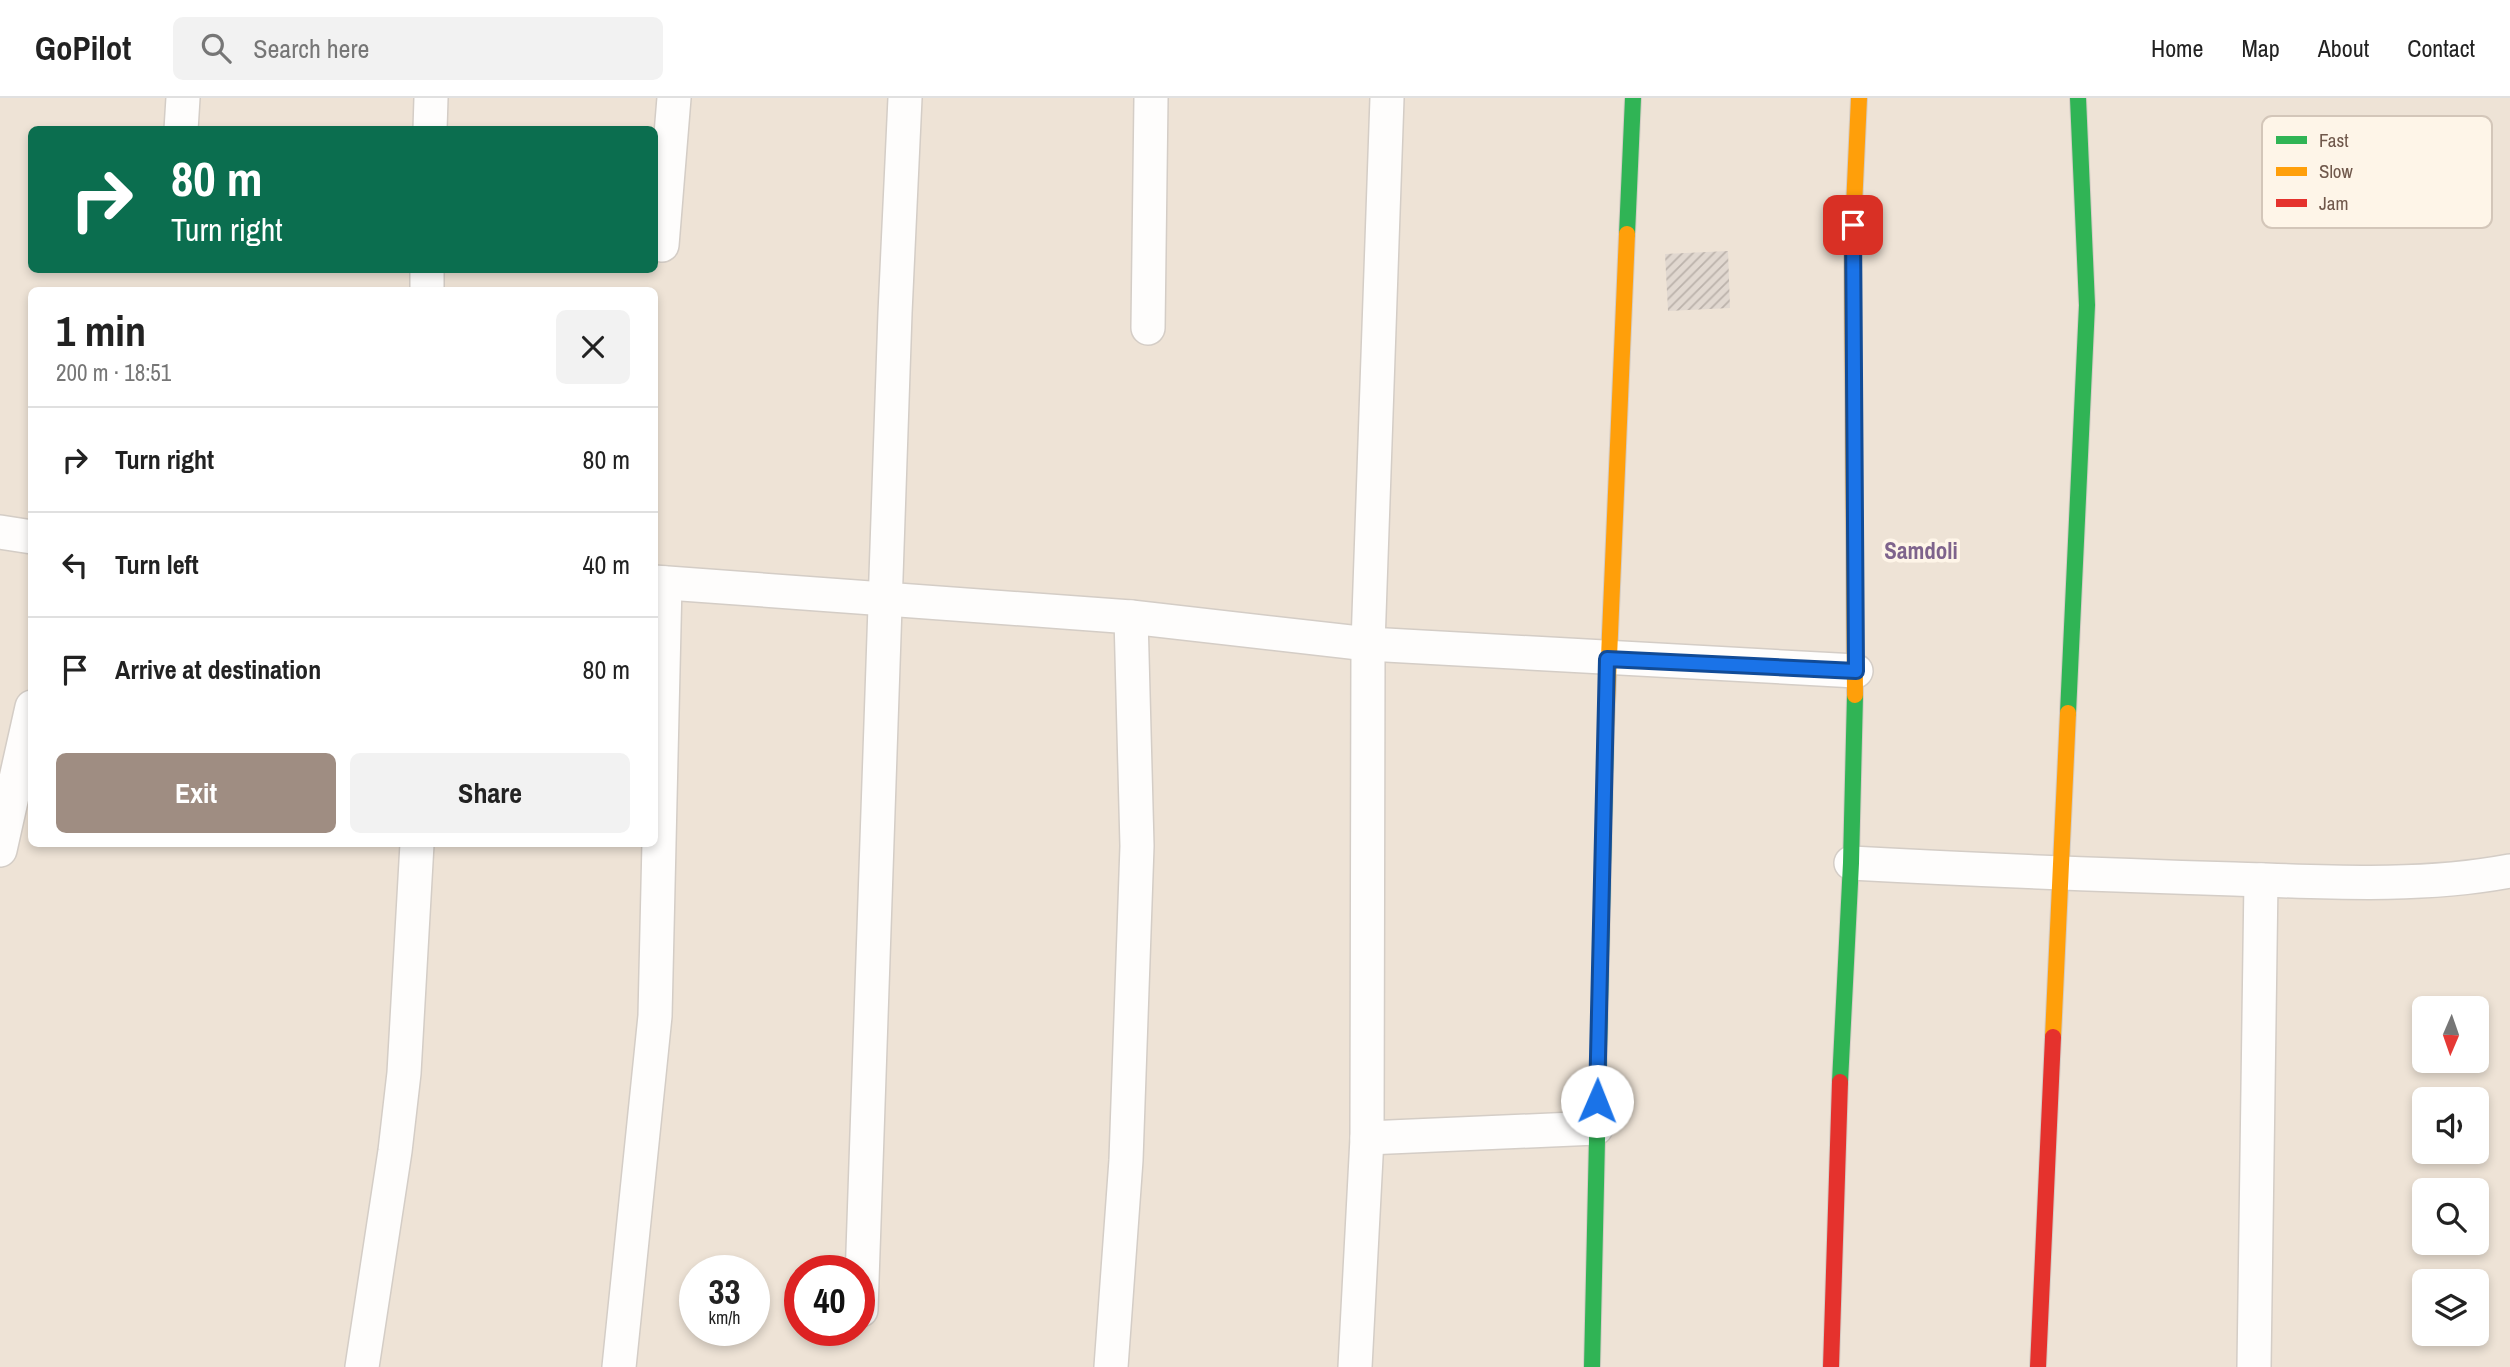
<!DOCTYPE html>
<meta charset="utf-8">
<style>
body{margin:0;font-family:"Archivo Narrow",sans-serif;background:#f2f2f2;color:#222;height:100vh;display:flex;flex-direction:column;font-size:26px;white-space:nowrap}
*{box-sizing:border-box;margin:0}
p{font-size:23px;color:#767676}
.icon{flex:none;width:38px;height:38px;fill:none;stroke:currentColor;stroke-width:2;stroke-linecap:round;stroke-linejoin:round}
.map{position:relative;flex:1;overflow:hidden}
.side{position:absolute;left:28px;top:189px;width:630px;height:560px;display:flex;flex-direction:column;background:#fff;border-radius:10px;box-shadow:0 4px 10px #0003}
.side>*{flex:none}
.top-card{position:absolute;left:28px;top:28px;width:630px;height:147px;border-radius:10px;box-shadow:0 4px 10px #0003;background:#0b6e4f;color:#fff;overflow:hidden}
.needle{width:46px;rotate:182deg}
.controls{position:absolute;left:2412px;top:898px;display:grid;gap:14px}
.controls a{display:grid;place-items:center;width:77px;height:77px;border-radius:10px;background:#fff;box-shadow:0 4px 10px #0003;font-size:35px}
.speed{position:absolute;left:679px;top:1157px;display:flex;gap:14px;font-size:35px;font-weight:700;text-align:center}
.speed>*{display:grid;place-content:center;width:91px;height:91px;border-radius:50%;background:#fff;box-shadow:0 4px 10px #0003;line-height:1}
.speed small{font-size:18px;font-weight:400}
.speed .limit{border:10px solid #d22;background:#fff;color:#111}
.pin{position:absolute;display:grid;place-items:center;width:60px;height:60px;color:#fff;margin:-30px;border-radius:14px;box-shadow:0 4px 10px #0006}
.me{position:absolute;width:77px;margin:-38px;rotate:1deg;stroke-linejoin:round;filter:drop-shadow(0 0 5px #0008)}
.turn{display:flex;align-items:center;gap:24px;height:147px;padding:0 28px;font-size:32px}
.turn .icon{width:91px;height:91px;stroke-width:2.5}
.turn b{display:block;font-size:49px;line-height:60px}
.round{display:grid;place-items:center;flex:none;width:74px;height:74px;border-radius:10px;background:#f2f2f2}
.overview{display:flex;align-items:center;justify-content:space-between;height:119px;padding:0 28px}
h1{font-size:42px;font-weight:800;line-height:52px}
.action{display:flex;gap:14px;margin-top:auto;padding:14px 28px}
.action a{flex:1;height:80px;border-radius:10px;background:#9f8d82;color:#fff;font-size:28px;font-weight:800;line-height:80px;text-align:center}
.action a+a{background:#f2f2f2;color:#222}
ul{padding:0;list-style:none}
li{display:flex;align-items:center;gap:21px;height:105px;padding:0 28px;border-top:2px solid #e0e0e0}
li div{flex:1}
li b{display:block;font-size:26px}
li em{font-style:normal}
header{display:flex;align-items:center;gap:42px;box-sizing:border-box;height:98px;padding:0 35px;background:#fff;border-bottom:2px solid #e0e0e0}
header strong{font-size:33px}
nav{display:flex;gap:38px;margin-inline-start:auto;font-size:24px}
.search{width:490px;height:63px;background:#f2f2f2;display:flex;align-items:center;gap:18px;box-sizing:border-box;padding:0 24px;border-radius:10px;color:#767676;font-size:26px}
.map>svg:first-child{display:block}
.residential{fill:#eee3d6;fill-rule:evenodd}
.building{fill:url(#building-hatch)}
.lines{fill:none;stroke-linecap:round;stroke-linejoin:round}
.street-casing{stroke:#d4cdc6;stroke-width:36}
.fast-casing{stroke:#d4ccc5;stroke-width:18}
.slow-casing{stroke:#d4ccc5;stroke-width:18}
.jam-casing{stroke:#d4ccc5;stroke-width:18}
.street{stroke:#fefdfc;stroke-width:33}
.fast{stroke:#30b455;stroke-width:16}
.slow{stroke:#ff9f0a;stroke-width:16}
.jam{stroke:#e5322d;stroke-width:16}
.route-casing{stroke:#114b97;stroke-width:18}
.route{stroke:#1a73e8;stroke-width:12}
.labels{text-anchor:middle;stroke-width:7;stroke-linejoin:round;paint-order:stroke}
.quarter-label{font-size:23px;font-weight:bold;fill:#7e638c;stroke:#fef5e8}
.key{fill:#fef5e8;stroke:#d3c6b9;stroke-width:2}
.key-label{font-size:19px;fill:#70584b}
</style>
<header>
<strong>GoPilot</strong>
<div class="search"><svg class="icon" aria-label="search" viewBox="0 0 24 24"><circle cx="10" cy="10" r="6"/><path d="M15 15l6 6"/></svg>Search here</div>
<nav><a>Home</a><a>Map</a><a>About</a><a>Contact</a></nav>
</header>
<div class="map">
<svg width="2510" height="1269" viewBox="0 0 2510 1269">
<defs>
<pattern id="building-hatch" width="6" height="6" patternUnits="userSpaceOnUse" patternTransform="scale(1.75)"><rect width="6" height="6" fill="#e1d8d0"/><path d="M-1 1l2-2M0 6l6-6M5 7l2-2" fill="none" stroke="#bbb2ab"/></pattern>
</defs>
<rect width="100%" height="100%" fill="#f5f0e8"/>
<path class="residential" d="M0,0h2510v1269h-2510zM32,32h622v140h-622zM32,192h622v554h-622zM2424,910h52v52h-52zM2424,1001h52v53h-52zM2424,1092h52v52h-52zM695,1172h59v60h-59zM800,1172h59v60h-59zM2424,1183h52v53h-52z"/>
<path class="building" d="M1728,153l2,57 -62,3 -3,-57z"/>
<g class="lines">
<g class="street-casing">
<g id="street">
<path d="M181,32l2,-32"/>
<path d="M430,32l1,-32"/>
<path d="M662,147l12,-147"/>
<path d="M427,192v-20"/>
<path d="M1148,230l3,-230"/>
<path d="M0,434l32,5"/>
<path d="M654,484l477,35 237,27 488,27"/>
<path d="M0,752l32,-143"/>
<path d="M1851,765c128,7 255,12 383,16 92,3 185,9 276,-8"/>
<path d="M1367,1040l229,-10"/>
<path d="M861,1212l34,-997 10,-215"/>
<path d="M362,1269l33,-216 9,-78 13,-229"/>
<path d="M619,1269l36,-351 10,-433"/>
<path d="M1111,1269l15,-207 11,-314 -6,-229"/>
<path d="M1355,1269l12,-229 1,-494 19,-546"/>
<path d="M2254,1269l7,-487"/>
</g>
</g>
<g class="fast-casing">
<g id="fast">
<path d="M1627,136l6,-136"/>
<path d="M2068,615l19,-408 -9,-207"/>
<path d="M1840,984l11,-219 4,-168"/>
<path d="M1592,1269l14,-639"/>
</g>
</g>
<g class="slow-casing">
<g id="slow">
<path d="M1855,597l-3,-445 7,-152"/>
<path d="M1606,630l21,-494"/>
<path d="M2053,939l15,-324"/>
</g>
</g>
<g class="jam-casing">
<g id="jam">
<path d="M1831,1269l9,-285"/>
<path d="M2038,1269l15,-330"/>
</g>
</g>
<use href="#street" class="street"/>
<use href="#fast" class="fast"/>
<use href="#slow" class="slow"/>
<use href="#jam" class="jam"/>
</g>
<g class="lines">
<g class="route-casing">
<path id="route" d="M1597,1003l10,-442 249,12 -3,-446"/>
</g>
<use href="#route" class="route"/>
</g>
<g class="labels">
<g class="quarter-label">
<text x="1921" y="461">Samdoli</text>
</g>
</g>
<rect x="2262" y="18" width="230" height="112" rx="10" class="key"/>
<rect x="2276" y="38" width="31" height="8" fill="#30b455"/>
<rect x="2276" y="69" width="31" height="9" fill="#ff9f0a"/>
<rect x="2276" y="101" width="31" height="8" fill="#e5322d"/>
<g class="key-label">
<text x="2319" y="49">Fast</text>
<text x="2319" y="80">Slow</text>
<text x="2319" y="112">Jam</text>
</g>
</svg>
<div class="controls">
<a><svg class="needle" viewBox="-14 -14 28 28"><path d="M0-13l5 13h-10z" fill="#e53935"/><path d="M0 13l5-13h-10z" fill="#767676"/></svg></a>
<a><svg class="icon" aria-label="sound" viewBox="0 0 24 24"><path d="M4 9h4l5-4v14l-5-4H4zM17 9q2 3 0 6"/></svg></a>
<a><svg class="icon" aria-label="search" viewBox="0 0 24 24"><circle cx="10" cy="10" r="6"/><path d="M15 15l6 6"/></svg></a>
<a><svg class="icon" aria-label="layers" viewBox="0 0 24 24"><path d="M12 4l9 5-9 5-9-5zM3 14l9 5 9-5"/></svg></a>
</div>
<div class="speed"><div>33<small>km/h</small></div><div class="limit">40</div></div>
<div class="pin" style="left:1853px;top:127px;background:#d93025"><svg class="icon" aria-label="arrive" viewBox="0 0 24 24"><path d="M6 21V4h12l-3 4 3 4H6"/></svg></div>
<svg class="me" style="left:1597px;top:1003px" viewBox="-20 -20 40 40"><circle r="19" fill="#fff"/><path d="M0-13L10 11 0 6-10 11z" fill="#1a73e8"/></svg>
<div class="top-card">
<div class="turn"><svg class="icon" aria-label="right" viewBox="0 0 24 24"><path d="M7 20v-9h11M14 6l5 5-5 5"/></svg><div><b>80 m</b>Turn right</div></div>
</div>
<section class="side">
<div class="overview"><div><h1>1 min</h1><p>200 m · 18:51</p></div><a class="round"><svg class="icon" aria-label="close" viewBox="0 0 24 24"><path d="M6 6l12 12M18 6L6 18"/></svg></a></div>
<ul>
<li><svg class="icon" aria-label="right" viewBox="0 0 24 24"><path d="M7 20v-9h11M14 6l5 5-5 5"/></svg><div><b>Turn right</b></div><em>80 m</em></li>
<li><svg class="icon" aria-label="left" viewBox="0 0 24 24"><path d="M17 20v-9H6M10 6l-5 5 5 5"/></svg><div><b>Turn left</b></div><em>40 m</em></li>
<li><svg class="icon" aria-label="arrive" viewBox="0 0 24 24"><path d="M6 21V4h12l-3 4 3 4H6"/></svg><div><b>Arrive at destination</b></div><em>80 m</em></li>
</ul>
<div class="action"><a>Exit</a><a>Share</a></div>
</section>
</div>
